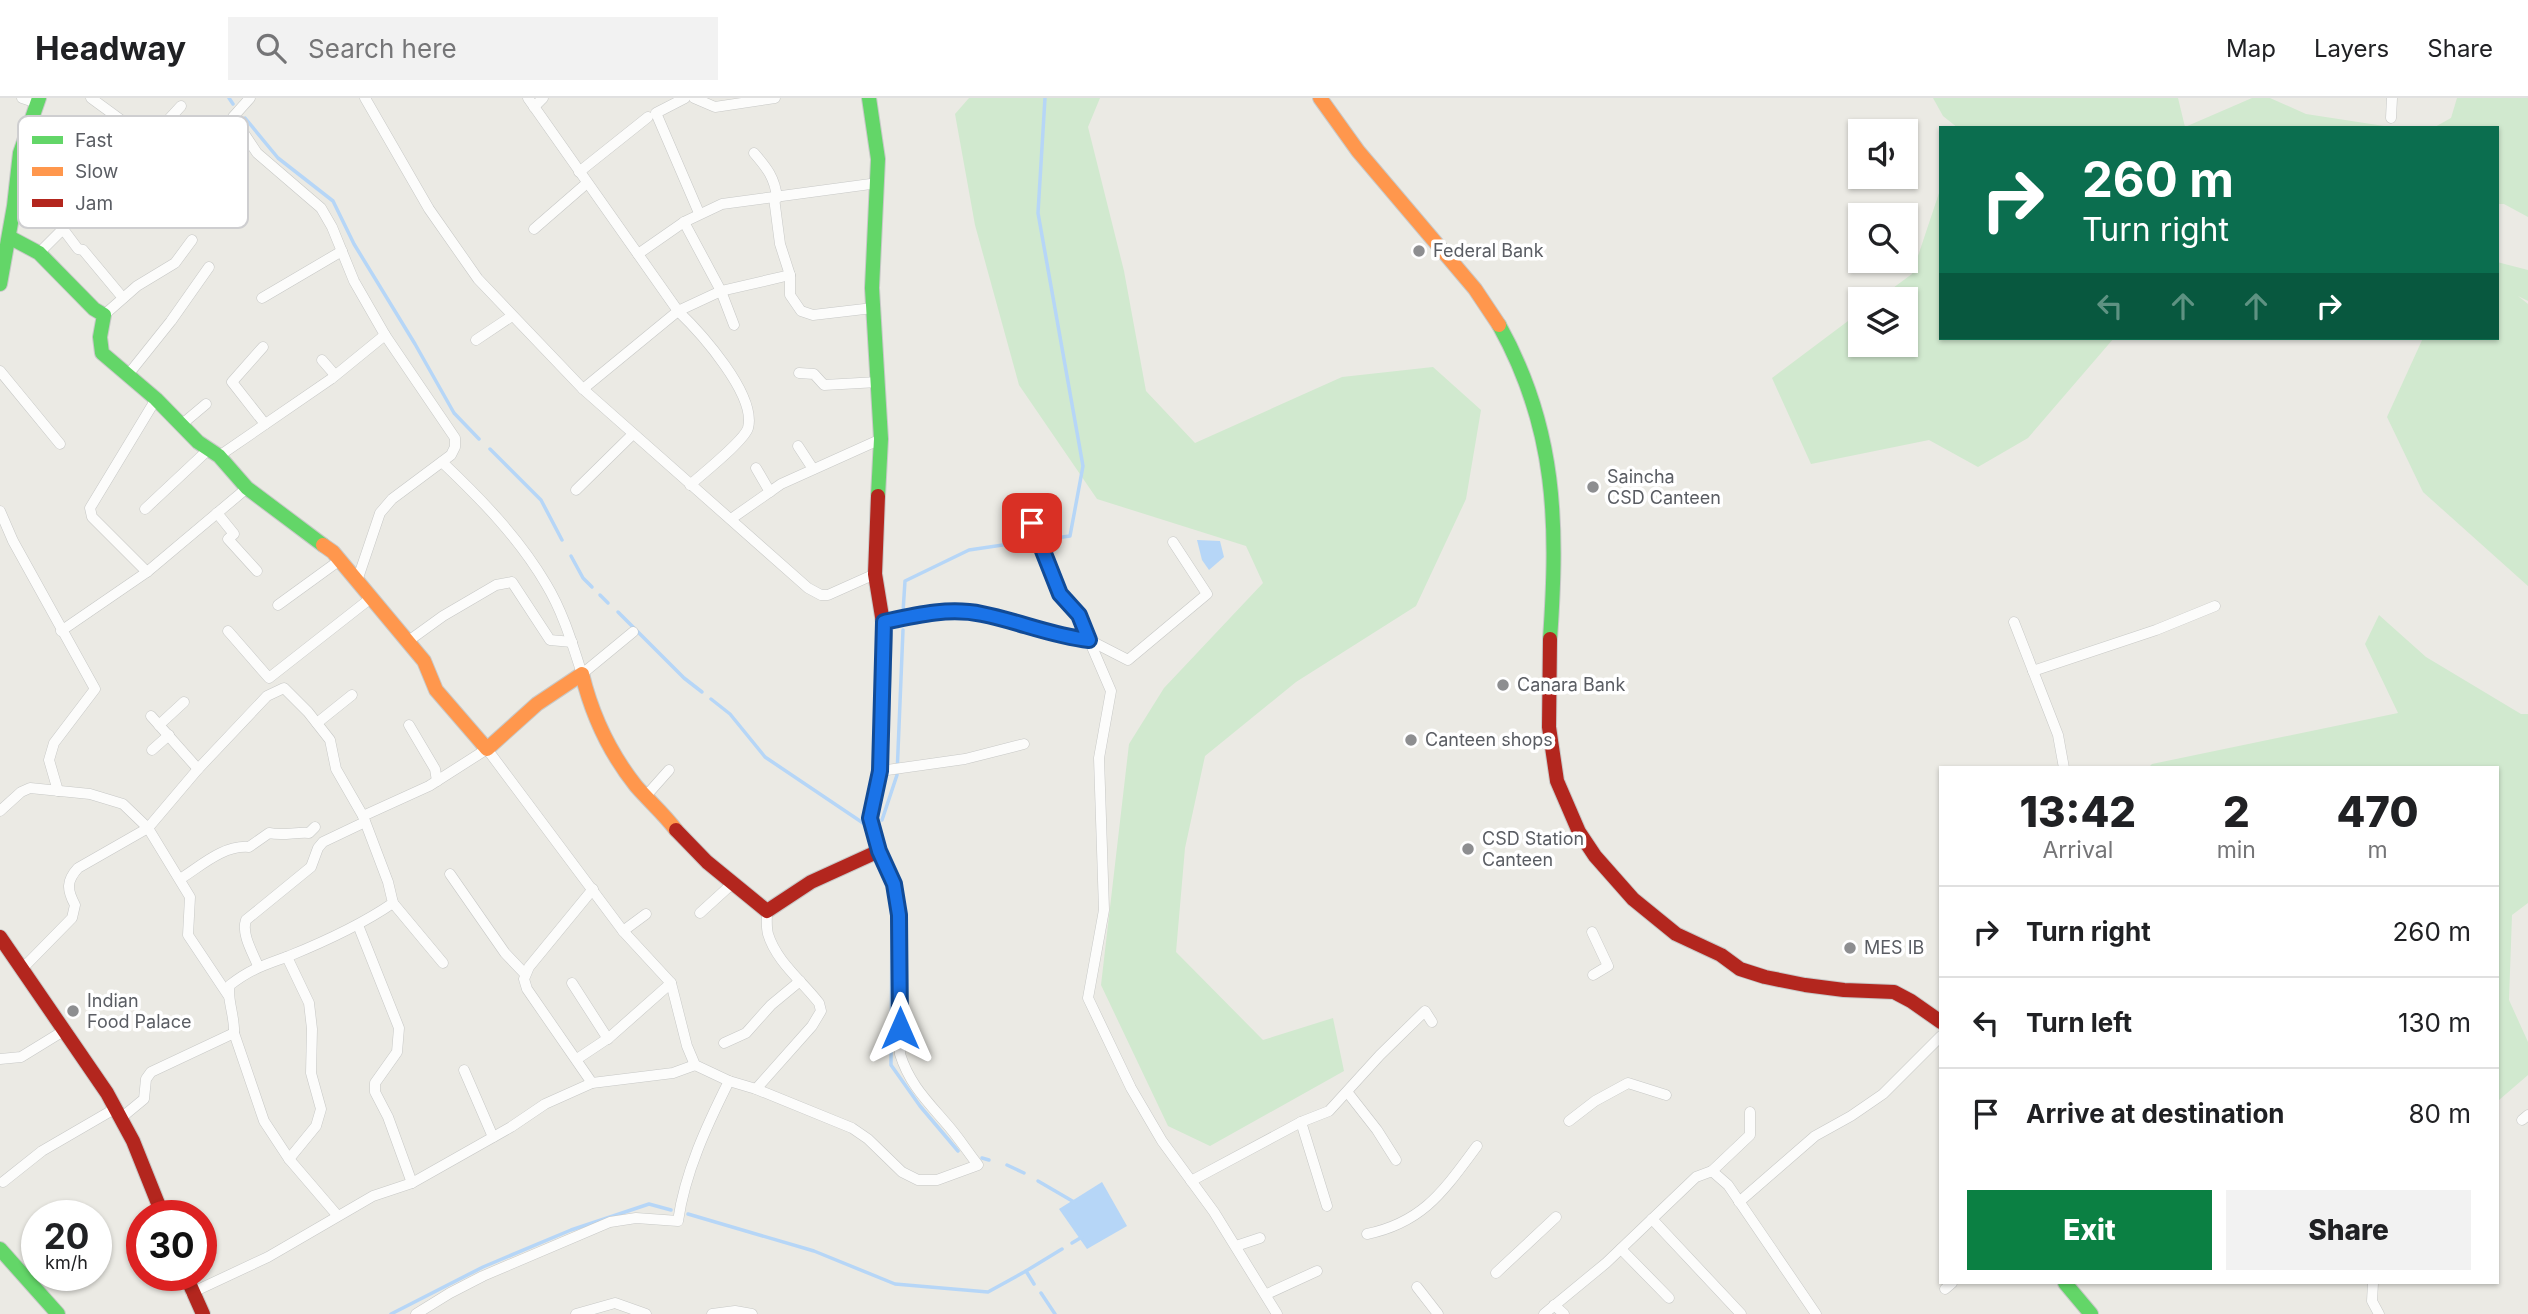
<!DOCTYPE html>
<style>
body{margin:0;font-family:Inter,sans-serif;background:#f2f2f2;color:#202124;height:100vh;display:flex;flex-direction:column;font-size:26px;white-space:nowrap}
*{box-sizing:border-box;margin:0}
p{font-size:23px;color:#757577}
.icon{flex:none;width:38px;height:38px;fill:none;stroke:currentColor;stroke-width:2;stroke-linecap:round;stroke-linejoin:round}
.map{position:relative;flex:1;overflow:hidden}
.drawer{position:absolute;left:1939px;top:668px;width:560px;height:518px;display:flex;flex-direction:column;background:#fff;border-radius:0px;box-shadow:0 2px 5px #0004}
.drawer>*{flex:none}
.hud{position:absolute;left:1939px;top:28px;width:560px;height:214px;border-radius:0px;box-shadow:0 2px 5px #0004;background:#0b6e4f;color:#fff;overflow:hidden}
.fabs{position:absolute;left:1848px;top:21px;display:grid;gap:14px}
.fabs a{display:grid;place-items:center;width:70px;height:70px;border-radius:0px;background:#fff;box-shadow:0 2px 5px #0004;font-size:35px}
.speed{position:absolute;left:21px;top:1102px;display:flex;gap:14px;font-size:35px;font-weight:700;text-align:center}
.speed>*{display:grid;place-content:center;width:91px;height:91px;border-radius:50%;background:#fff;box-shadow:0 2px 5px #0004;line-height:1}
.speed small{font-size:18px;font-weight:400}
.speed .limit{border:10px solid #d22;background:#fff;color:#111}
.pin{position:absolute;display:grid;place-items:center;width:60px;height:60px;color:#fff;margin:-30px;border-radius:14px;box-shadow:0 4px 10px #0006}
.me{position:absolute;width:77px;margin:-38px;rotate:0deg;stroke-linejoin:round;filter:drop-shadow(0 0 5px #0008)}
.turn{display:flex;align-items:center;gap:24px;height:147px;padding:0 28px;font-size:32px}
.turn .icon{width:91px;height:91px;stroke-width:2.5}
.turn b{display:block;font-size:49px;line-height:60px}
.lanes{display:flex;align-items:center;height:66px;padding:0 28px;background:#0003;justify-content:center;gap:35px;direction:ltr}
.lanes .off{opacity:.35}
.eta{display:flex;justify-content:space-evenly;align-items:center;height:119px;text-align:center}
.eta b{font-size:42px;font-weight:800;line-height:49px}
.cta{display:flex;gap:14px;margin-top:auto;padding:14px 28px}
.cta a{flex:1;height:80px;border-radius:0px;background:#0b8043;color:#fff;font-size:28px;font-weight:800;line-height:80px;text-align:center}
.cta a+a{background:#f2f2f2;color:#202124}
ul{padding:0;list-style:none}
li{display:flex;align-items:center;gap:21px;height:91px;padding:0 28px;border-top:2px solid #e0e0e0}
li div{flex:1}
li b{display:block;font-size:26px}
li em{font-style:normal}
header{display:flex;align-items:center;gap:42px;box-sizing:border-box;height:98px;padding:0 35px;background:#fff;border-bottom:2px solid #e0e0e0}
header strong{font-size:33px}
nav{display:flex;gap:38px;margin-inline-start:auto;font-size:24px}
.search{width:490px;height:63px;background:#f2f2f2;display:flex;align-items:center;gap:18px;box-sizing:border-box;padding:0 24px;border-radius:0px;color:#757577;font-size:26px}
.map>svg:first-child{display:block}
.green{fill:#d1e9cf}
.water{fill:#b6d6f7}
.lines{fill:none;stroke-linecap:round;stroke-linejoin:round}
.stream{stroke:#b6d6f7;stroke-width:3.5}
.street-casing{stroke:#c7c8c6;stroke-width:11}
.fast-casing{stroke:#c8c9c8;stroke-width:16}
.slow-casing{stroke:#c8c9c8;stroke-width:16}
.jam-casing{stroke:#c8c9c8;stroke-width:16}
.street{stroke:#fcfcfb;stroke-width:10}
.fast{stroke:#63d668;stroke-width:14}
.slow{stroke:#ff974d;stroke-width:14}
.jam{stroke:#b3261e;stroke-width:14}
.route-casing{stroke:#114b97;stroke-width:18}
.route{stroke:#1a73e8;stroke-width:12}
.poi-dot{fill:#8d8e90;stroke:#fff;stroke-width:2.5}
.labels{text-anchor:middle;stroke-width:7;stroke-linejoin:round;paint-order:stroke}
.poi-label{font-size:18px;fill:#5a5d63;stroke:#fff;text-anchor:start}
.key{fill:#fff;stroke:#ceced0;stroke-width:2}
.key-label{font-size:19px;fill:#5a5d63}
</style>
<header>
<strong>Headway</strong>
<div class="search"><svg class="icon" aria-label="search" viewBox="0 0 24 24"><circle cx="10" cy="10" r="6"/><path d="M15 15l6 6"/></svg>Search here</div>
<nav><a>Map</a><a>Layers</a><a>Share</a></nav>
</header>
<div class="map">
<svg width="2528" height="1216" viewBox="0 0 2528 1216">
<rect width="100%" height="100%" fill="#ebeae4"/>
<g class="green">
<path d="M969,0h131l-12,29 36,144 22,120 49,52 147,-66 91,-10 48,43 -15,89 -50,107 -120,76 -91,74 -20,92 -9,104 87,88 70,-22 11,53 -134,75 -42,-20 -67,-141 28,-241 35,-56 99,-105 -17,-37 -149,-47 -78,-114 -44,-160 -20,-111z"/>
<path d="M1933,0h245l7,29 67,-29h18l36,16 91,14h-439l-15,-12z"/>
<path d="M2457,0h71v119l-24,-13h-7v-76h-64l18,-10z"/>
<path d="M1941,89v151h173l-86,100 -50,29 -49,-27 -118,24 -39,-86 88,-66v33h46v-46h-28l34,-25z"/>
<path d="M2497,164l31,8v31l-10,-5 10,8v282l-105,-94 -36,-75 36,-79h74z"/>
<path d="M2379,517l47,42 95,57h7v189l-16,12 -3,85 19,42v33l-29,25h-2v-332h-349l4,-4 246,-51 -33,-69z"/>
</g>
<g class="water">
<path d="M1197,442l23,1 4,16 -15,13 -7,-10z"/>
<path d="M1102,1084l25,44 -40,23 -28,-40z"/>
</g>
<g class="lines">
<g class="stream">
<path d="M229,0l4,6"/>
<path d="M1045,0l-7,115 45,253 -13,70 -22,3"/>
<path d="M245,20l33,40 55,43 21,43 61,100 39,69 25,26"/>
<path d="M490,351l51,51 21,40"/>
<path d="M571,458l12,22 9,9"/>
<path d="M600,497l8,8"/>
<path d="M618,514l66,66 18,14"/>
<path d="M903,514l2,-31 64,-31 61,-9"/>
<path d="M711,601l19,15 35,43 101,68"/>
<path d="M882,722l15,-45 6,-145"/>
<path d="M885,777l7,34 -1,156 29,41 38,45"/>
<path d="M982,1060l7,2"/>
<path d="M1007,1067l17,8"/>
<path d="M1038,1083l36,21"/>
<path d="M688,1116l126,37 81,33 93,8 38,-21 8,13"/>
<path d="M1072,1145l10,-6"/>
<path d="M1026,1173l36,-22"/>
<path d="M1041,1195l14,21"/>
<path d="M391,1216l92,-47 88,-37 78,-26 22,6"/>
</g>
<g class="street-casing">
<g id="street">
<path d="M22,0l15,5"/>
<path d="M91,0l56,41 11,-8 23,-25"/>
<path d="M250,0l-17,19 24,36 64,55 11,19 22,54 31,54 70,103v9l-4,8 -59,44 -12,14 -23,68"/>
<path d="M365,0l64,111 49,70 105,110 225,199 13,7h7l47,-21"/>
<path d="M528,0l150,213 -95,78"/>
<path d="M685,0l-29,15 43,100"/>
<path d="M694,0l21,9 60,-9"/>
<path d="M534,9l9,-9"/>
<path d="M2391,20l1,-20"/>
<path d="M754,55c13,15 21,25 23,45"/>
<path d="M579,74l69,-55"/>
<path d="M774,100l6,46 10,31v20l11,16 12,4 60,-7"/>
<path d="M684,124l37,69 13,34"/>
<path d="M534,131l53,-46"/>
<path d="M39,155l24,-24 15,20 5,1 40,48"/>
<path d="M638,156l46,-32 38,-18 156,-21"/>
<path d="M262,200l80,-47"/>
<path d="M104,217l33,-29 38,-23 17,-23"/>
<path d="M476,242l36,-24"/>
<path d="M263,249l-31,35 33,42"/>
<path d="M322,262l13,15"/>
<path d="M0,273l60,73"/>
<path d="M799,275l15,1 10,11 54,-3"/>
<path d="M127,278l44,-55 38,-54"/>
<path d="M181,327l25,-21"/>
<path d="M798,348l15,23"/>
<path d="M219,358l112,-77 54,-44"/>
<path d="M442,364c39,37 77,76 104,122 17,28 26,59 36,90l51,-42"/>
<path d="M756,370l14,24"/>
<path d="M690,387c12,-11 54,-44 58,-57 9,-33 -48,-96 -70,-117l43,-20 69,-16"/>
<path d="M576,392l57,-56"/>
<path d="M145,411l63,-59"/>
<path d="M0,413l13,30 82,148 -41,54 -5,17 9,31"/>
<path d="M217,415l17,21 -6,5 29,32"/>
<path d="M731,421l50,-35 100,-45"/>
<path d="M147,474l-55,-55 -2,-9 66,-109"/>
<path d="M278,507l62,-45"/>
<path d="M884,524c32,-7 64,-15 98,-8 36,7 70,22 107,26l-10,-25 -19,-21 -28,-71"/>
<path d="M2014,524l44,113 6,33"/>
<path d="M61,533l86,-59 100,-84"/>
<path d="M228,533l41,47 102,-80"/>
<path d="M1089,542l22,51 -12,67 5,152 -16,88 43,90 31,53 52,71 63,102"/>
<path d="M1089,542l39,20 79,-66 -34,-52"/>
<path d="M407,544l36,-26 53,-31 16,-3 38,58 22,2"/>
<path d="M2033,573l123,-41 59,-24"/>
<path d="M151,618l47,53"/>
<path d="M317,625l35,-28"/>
<path d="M159,627l25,-23"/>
<path d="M409,627l26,44 2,12"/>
<path d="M152,652l17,-15"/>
<path d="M880,673l85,-12 59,-15"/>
<path d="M645,699l24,-27"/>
<path d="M0,713l21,-19 9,-4 60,6 33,10 25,24 42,69 -2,38 40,60"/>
<path d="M450,776l55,79 20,21"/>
<path d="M180,781c21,-13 43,-34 69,-32l20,-14c14,3 26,-1 40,0l6,-6"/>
<path d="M393,805l50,60"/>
<path d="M700,815l33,-30"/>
<path d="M358,827l41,103 -2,24 -22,31v9l13,25 24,66"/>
<path d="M623,833l23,-17"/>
<path d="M1592,834l16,34 -15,9"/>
<path d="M287,859l22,46 3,26 -1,44 10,36 -5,17 -27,33"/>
<path d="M258,868c-5,-13 -17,-32 -12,-46l65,-53 7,-19 5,-6 42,-20"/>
<path d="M22,871l50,-51 3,-13c-8,-15 -9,-24 3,-37l70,-40 50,-59 69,-73 17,-8 24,24 22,28 6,29 27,47"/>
<path d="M572,885l36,56"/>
<path d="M234,935l30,88 25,38 48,56"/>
<path d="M724,945l22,-10 25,-28 29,-24"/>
<path d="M0,961l21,-2 44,-27"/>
<path d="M577,961l33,-22 61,-54"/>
<path d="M464,972l29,67"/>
<path d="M592,985l-65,-94 -3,-10 5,-12 64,-78"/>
<path d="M756,991l56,-63 9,-15 -2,-8c-17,-22 -43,-42 -51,-69 -2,-7 -1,-16 -1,-23"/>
<path d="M1348,995l29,37 19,30"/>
<path d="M121,1020l23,-19 2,-20 5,-7 83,-39c1,-17 -8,-36 -4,-48 22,-17 35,-20 59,-29 37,-15 72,-31 104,-53l-5,-21 -25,-66 66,-30 58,-37 136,182 48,52 16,63 8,19 34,16 27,8 96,39 16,11 34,33 16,8h19l41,-15c-11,-14 -21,-30 -33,-43 -19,-22 -36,-39 -45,-68l-1,-139 -5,-31 -15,-33"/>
<path d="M2522,1022l6,-5"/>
<path d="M1569,1023l26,-20 33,-18 38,12"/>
<path d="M1301,1024l28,-11 51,-56 45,-44 7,11"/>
<path d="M1712,1073l38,-36v-23"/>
<path d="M1191,1083l110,-59 26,84"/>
<path d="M3,1084l39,-31 74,-43"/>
<path d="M1739,1104l76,-66 36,-20 32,-22 58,-58"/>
<path d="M1652,1121l89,95"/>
<path d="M1367,1136c57,-12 77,-44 110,-88"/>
<path d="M1236,1148l24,-8"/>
<path d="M1621,1151l48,49"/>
<path d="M1496,1175l60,-56"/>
<path d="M2373,1185l-1,18 7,13"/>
<path d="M1417,1189l21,27"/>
<path d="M1945,1191l7,-6"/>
<path d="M191,1195l77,-36 105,-61 39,-13 99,-56 34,-23 47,-21 81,-10 22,-8"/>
<path d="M1267,1196l50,-23"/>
<path d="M1554,1207l10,9"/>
<path d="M416,1216l34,-21 33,-17 127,-54 26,-4 42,3c7,-49 29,-96 51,-140"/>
<path d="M576,1216l39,-11 31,11"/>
<path d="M712,1216l23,-3 17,3"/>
<path d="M1544,1216l62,-51 90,-86 16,-6 16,14 88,129"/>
</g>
</g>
<g class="fast-casing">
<g id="fast">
<path d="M869,0l9,61 -6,129 9,151 -3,57"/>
<path d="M9,139l30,16 55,56 10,6 -4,22 2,16 54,46 42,43 21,14 28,32 76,57"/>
<path d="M0,186l14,-78 6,-53 19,-55"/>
<path d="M1499,227c58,104 59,200 51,314"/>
<path d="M0,1151l58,65"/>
<path d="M2065,1185l26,31"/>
</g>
</g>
<g class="slow-casing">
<g id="slow">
<path d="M1320,0l38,53 117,138 24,36"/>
<path d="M323,447l10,7 91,109 12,29 51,59 50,-45 45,-30c10,41 27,78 54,112 13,15 28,28 40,44"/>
</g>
</g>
<g class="jam-casing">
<g id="jam">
<path d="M1550,541l-1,88 8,54 22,51 16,24 38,43 43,35 45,21 19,14 25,8 40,8 39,5 50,2 17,9 30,21"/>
<path d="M676,732l31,32 60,49 44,-29 68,-31 -9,-33 10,-47 5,-136 -10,-61 3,-78"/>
<path d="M0,839l107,156 26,48 30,75"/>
<path d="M186,1178l17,38"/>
</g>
</g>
<use href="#street" class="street"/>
<use href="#fast" class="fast"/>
<use href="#slow" class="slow"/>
<use href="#jam" class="jam"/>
</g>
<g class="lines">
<g class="route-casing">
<path id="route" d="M900,930l-1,-113 -5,-31 -15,-33 -9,-33 10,-47 4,-149c32,-7 65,-15 98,-8 36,7 70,22 107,26l-10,-25 -19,-21 -28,-71"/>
</g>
<use href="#route" class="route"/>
</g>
<g class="poi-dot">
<circle cx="1419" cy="153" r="7"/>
<circle cx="1593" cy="389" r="7"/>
<circle cx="1503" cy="587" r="7"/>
<circle cx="1411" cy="642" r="7"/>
<circle cx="1468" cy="751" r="7"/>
<circle cx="1850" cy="850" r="7"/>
<circle cx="73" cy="913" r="7"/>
</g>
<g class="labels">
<g class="poi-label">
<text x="1433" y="159">Federal Bank</text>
<text x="1607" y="385">Saincha<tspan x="1607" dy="21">CSD Canteen</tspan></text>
<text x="1517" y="593">Canara Bank</text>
<text x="1425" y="648">Canteen shops</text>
<text x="1482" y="747">CSD Station<tspan x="1482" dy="21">Canteen</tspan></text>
<text x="1864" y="856">MES IB</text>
<text x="87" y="909">Indian<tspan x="87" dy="21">Food Palace</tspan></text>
</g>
</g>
<rect x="18" y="18" width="230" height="112" rx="10" class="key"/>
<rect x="32" y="38" width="31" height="8" fill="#63d668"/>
<rect x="32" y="69" width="31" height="9" fill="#ff974d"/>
<rect x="32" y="101" width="31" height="8" fill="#b3261e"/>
<g class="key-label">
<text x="75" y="49">Fast</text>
<text x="75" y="80">Slow</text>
<text x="75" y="112">Jam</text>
</g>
</svg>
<div class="fabs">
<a><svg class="icon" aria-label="sound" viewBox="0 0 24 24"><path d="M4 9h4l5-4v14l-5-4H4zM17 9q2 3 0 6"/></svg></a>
<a><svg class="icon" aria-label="search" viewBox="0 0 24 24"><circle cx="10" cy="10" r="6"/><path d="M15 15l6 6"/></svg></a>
<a><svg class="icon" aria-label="layers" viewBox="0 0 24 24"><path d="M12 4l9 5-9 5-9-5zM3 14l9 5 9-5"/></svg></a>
</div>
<div class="speed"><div>20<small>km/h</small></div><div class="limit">30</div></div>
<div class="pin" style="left:1032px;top:425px;background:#d93025"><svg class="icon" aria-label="arrive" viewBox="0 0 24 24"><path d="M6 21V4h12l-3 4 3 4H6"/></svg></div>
<svg class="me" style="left:900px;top:930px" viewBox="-20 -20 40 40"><path d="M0-17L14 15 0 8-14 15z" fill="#1a73e8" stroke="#fff" stroke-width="4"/></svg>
<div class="hud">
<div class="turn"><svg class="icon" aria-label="right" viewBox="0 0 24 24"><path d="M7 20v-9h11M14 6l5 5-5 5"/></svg><div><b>260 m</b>Turn right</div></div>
<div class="lanes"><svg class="icon off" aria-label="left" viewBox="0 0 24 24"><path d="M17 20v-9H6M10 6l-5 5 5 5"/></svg><svg class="icon off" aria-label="ahead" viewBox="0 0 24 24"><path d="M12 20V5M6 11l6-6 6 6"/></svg><svg class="icon off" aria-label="ahead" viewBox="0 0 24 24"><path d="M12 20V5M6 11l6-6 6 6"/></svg><svg class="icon" aria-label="right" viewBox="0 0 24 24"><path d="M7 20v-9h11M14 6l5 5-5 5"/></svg></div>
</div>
<section class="drawer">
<div class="eta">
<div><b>13:42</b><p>Arrival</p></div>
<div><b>2</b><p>min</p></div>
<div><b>470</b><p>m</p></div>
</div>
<ul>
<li><svg class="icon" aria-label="right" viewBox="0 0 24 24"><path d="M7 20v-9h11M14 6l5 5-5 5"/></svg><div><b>Turn right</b></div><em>260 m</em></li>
<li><svg class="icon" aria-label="left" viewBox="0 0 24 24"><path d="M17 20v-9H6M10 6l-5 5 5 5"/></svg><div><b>Turn left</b></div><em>130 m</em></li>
<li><svg class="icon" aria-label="arrive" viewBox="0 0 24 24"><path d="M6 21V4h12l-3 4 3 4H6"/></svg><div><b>Arrive at destination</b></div><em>80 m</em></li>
</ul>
<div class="cta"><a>Exit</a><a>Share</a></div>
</section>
</div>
